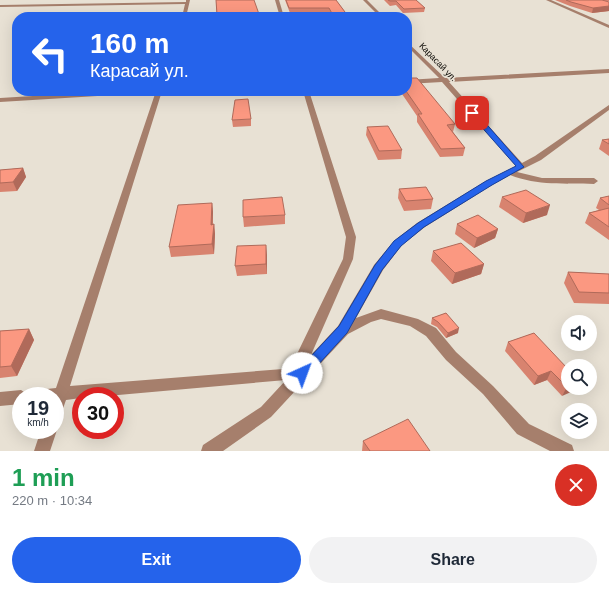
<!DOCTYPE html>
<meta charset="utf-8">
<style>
body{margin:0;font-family:Helvetica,sans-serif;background:#f2f2f3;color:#1f2937;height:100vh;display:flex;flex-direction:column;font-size:15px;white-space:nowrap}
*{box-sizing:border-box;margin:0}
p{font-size:13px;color:#747a83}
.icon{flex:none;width:22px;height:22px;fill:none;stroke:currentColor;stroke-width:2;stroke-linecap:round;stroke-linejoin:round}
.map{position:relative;height:451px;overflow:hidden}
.drawer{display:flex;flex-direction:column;background:#fff;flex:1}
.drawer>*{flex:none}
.banner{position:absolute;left:12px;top:12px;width:400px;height:84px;border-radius:16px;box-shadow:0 4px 16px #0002;background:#2563eb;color:#fff;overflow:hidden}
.fabs{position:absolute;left:561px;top:315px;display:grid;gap:8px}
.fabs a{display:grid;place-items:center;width:36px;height:36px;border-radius:50%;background:#fff;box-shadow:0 4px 16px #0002;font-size:20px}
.speed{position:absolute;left:12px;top:387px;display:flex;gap:8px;font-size:20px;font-weight:700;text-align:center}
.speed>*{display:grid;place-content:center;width:52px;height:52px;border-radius:50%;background:#fff;box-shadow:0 4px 16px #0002;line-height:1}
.speed small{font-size:10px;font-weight:400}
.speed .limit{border:6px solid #d22;background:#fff;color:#111}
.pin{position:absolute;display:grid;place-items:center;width:34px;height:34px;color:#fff;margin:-17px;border-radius:8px;box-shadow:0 2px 6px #0006}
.me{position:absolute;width:44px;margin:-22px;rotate:43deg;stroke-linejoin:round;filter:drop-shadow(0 0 3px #0008)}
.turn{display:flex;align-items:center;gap:14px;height:84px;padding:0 12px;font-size:18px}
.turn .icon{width:52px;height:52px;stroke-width:2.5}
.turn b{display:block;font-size:28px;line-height:34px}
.round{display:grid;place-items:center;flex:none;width:42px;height:42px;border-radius:21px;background:#f2f2f3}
.headline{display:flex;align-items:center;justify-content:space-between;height:68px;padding:0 12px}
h1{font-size:24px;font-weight:600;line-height:30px;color:#1e9e55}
.action{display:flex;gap:8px;margin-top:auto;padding:8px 12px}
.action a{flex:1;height:46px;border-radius:24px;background:#2563eb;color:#fff;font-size:16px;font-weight:600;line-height:46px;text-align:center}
.action a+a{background:#f2f2f3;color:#1f2937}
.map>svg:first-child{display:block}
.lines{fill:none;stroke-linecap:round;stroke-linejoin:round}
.minor{fill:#a67f6c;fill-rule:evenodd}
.wall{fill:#d8836f}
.shaded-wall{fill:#b06a5a}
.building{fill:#fb9881;stroke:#b06a5a}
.route{fill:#2563eb;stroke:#184099}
.labels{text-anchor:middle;stroke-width:3.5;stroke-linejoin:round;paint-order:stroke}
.far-street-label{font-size:9px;fill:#0f0d08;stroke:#e8e1d4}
</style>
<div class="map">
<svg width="609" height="451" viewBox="0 0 609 451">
<rect width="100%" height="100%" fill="#e8e1d4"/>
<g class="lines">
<g class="minor">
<path d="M186,0h4l-4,17h-4l3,-13 -185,3v-2l186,-3z"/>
<path d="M275,0h4l5,17h-4z"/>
<path d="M363,0h4l17,17h-4z"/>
<path d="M546,0h5l58,25v3z"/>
<path d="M407,42l38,36 164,-9v4l-160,9 73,81 13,-7 74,-51v5l-68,50 -24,12 25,6h52l4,3 -4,3c-29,-1 -56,2 -84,-9l-18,10 -67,42 -23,18 -19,25 -27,48 25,-9 37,10 18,9 20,24 37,34 36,38 43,21 2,6h-24l-33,-17 -34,-40 -37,-34 -20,-24 -16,-10 -29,-7 -10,3 -23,12 -77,83 -48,34h-22l2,-6 58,-38 25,-27 -179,16h-26v2l-15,2 -6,17 -5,2v-23h-34v8l-21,2v-14l21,-2 6,4 1,-3 28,-3 100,-297h6l-92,295 226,-18 1,-14 46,-95 3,-22 -43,-146h6l47,146 -3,22 -42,96 27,-29 36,-61 20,-24 23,-18 69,-42 30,-15 -74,-84 -35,2v-4l32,-2 -32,-32z"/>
<path d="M115,91h34l-3,2 -146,9v-4z"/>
<path d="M55,426l2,4 -7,21h-16l7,-21h14z"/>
</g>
</g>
<g class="wall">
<path d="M216,0l44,17h-43z"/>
<path d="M285,0h51l12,16 3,1h-19l-3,-5 -39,1z"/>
<path d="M384,0h32l9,8 -1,4 -21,1 -7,-8 -6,1z"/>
<path d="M555,0h54v1h-5l5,1v9l-17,2 -22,-7z"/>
<path d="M411,71l-1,7 45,46 -2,8 12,16 -2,8 -23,1 -23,-35v-6l-17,-25h7z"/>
<path d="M251,119v7l-18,1 -1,-7z"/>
<path d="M367,127l35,23 -1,9 -23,1 -12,-25z"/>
<path d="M609,139v17l-10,-7 3,-9z"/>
<path d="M23,168l3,9 -9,14 -17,1v-22z"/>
<path d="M399,189l34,10 -2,10 -27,2 -6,-13z"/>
<path d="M609,196v44l-24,-17 4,-10 10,-3 -3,-2 4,-10z"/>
<path d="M502,197l45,18 -24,8 -24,-16z"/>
<path d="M212,203l1,9v13l1,-1 1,10 -1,20 -43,3 -2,-10z"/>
<path d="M285,215v9l-41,3 -1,-10z"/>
<path d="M457,224l41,5 -3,9 -21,10 -19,-14z"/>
<path d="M433,251l51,13 -3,10 -29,10 -21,-23z"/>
<path d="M267,255v19l-30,2 -2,-10z"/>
<path d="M568,272l41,2v30l-35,-1 -10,-20z"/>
<path d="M446,313l12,20 -12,5 -9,-11 -6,-3 1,-6z"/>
<path d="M29,329l5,11 -17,36 -17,2v-47z"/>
<path d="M534,333l34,55 -6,8 -15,-16 -13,5 -29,-34 3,-9z"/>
<path d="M363,441l67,10h-68z"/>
</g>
<g class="shaded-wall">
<path d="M609,6v5l-17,2 1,-5z"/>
<path d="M411,71l-1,7 -3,1v-7z"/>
<path d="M23,168l3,9 -9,14 -4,-9z"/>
<path d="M212,203l1,9 -1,22 -1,-9z"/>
<path d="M550,205l-3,10 -24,8 3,-10z"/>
<path d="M214,224l1,10 -1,20 -2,-10z"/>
<path d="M498,229l-3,9 -21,10 3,-10z"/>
<path d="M266,245l1,10v19l-1,-10z"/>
<path d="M484,264l-3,10 -29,10 3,-11z"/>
<path d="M459,328l-1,5 -12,5 2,-5z"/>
<path d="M29,329l5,11 -17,36 -6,-10z"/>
<path d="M551,371l-4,9 -13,5 4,-9z"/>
<path d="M567,387h1v1h12l-18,8z"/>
</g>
<g class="building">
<path d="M216,0h38l6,17h-15l-1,-3 -27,1z"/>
<path d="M286,0h50l12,16h3v1h-17l-5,-9h-40z"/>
<path d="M388,0h28l9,8 -21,1 -8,-8h-6z"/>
<path d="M566,0h36l7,2v4l-16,2 -22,-6z"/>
<path d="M407,66l4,5 -4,1z"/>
<path d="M407,78h10l38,46 -8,1 18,23 -24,1 -23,-35h4l-16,-23h1z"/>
<path d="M248,99l3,20 -19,1 3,-20z"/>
<path d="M388,126l14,24 -23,1 -12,-24z"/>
<path d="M609,139v5l-7,-4z"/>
<path d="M23,168l-10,14 -13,1v-13z"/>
<path d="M426,187l7,12 -27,2 -7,-12z"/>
<path d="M526,190l24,15 -24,8 -24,-16z"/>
<path d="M609,196v9l-9,-7z"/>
<path d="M282,197l3,18 -42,2v-17z"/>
<path d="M212,203l-1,22 3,-1 -2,20 -43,3 9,-42z"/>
<path d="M609,208v19l-20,-14z"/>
<path d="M478,215l20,14 -21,9 -20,-14z"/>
<path d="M461,243l23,21 -29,9 -22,-22z"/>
<path d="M266,245v19l-31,2 2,-20z"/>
<path d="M568,272l41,2v19l-30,-1z"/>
<path d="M446,313l13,15 -11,5 -10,-11 -6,-4z"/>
<path d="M29,329l-18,37 -11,1v-36z"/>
<path d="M534,333l34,36v18h-1l-16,-16 -13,5 -30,-34z"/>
<path d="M408,419l22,32h-60l-7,-10z"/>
</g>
<path class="route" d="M470,111h5l49,56 -32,18 -68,42 -23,19 -19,24 -35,63 -40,44 -5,2 -4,-2 -2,-4 2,-3 41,-44 36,-61 19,-24 24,-18 68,-42 30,-15 -46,-52z"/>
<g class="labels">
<g class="far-street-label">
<text transform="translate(438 62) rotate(46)" y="3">Карасай ул.</text>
</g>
</g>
</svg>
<div class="fabs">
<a><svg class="icon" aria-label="sound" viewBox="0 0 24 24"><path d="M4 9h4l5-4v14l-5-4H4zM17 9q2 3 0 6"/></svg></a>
<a><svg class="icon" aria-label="search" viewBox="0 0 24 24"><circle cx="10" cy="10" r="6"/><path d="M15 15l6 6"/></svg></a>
<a><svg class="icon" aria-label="layers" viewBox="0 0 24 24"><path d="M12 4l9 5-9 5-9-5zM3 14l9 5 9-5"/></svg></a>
</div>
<div class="speed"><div>19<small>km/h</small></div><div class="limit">30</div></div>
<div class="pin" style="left:472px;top:113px;background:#d93025"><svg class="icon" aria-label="arrive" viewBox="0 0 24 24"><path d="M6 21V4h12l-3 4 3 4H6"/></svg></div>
<svg class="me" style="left:302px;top:373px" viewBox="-20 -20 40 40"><circle r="19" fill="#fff"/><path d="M0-13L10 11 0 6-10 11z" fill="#2563eb"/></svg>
<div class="banner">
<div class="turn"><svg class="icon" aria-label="left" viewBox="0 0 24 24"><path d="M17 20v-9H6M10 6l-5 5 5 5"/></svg><div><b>160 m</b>Карасай ул.</div></div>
</div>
</div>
<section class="drawer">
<div class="headline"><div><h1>1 min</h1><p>220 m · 10:34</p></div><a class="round" style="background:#d93025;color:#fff"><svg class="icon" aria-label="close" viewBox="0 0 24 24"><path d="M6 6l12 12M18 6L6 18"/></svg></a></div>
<div class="action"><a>Exit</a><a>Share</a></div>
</section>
